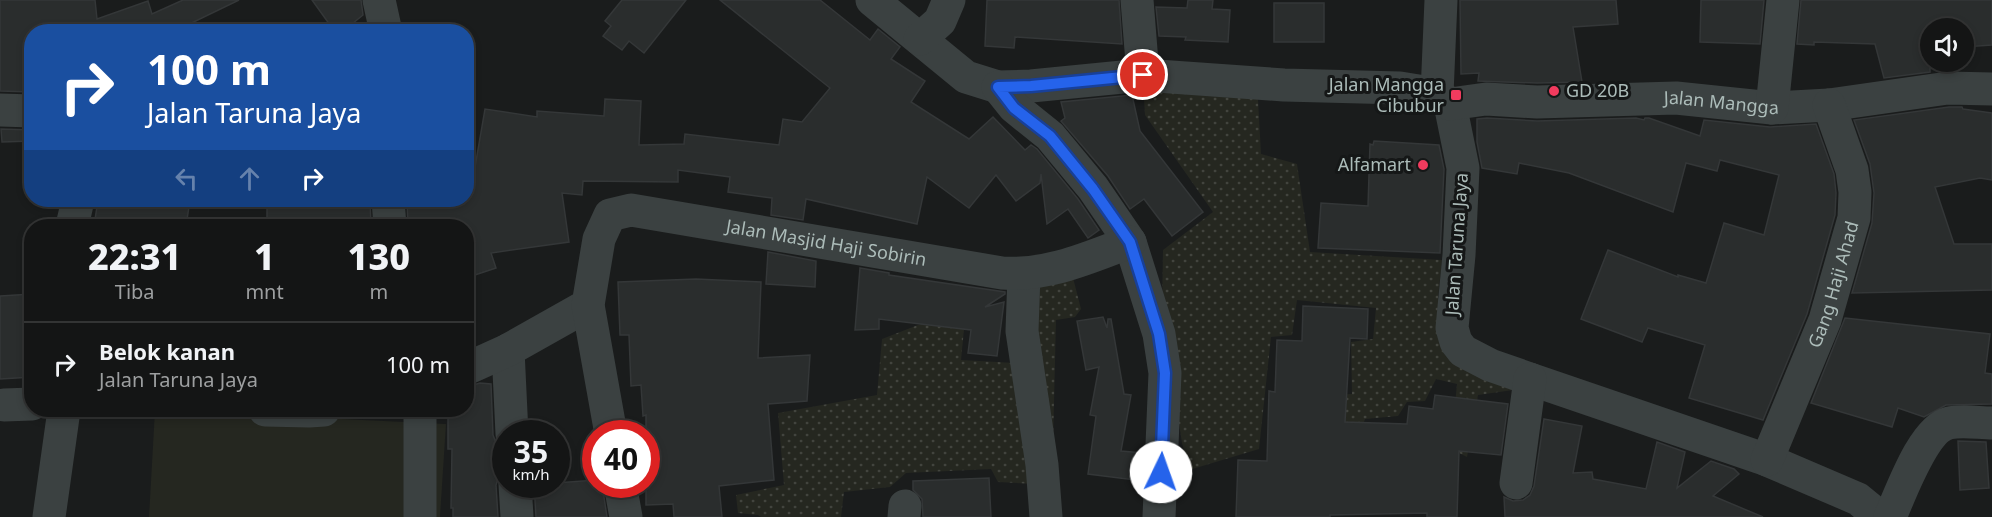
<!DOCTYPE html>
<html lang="id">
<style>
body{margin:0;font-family:"Noto Sans",sans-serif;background:#1d1e1e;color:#f1f3f6;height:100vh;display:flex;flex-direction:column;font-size:22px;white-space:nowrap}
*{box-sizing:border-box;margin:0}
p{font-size:20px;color:#9d9fa0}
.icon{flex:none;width:33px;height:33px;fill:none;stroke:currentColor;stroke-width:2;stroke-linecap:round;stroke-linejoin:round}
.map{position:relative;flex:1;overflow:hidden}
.details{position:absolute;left:24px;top:219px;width:450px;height:198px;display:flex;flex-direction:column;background:#141515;border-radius:24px;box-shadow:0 3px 9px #0003,0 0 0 2px #333434}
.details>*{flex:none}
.hud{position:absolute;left:24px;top:24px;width:450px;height:183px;border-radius:24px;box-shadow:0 3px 9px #0003,0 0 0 2px #333434;background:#1a4fa0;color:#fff;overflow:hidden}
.controls{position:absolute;left:1920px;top:18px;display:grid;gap:12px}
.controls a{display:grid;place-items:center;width:54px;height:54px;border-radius:50%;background:#141515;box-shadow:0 3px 9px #0003,0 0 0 2px #333434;font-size:30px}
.speed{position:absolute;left:492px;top:420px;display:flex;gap:12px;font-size:30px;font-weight:700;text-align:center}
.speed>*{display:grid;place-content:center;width:78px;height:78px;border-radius:50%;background:#141515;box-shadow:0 3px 9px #0003,0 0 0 2px #333434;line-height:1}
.speed small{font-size:15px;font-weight:400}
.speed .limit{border:9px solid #d22;background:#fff;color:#111}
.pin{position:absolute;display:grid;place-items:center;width:51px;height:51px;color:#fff;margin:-26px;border:3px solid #fff;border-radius:50%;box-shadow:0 2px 6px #0007}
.me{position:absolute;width:66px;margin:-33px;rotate:3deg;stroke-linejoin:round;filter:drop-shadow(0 0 4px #0008)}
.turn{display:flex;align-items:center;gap:21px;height:126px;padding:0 24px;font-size:27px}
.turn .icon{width:78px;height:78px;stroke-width:2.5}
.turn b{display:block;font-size:42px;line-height:51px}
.lanes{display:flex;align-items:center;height:57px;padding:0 24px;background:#0003;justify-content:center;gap:30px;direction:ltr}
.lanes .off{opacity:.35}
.eta{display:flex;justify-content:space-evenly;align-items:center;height:102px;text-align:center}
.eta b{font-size:36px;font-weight:800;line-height:42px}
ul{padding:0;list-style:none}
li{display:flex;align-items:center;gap:18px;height:84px;padding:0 24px;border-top:2px solid #333434}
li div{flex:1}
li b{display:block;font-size:22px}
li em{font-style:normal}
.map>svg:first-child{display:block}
.green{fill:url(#green-dots)}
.pitch{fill:#252720}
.building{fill:#2a2d2d;stroke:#343738;stroke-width:1.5}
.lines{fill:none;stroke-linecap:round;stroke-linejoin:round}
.minor{stroke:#3b4141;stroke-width:33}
.route-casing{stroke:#184099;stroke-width:15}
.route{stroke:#2563eb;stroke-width:10}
.poi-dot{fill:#f23b5e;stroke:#151717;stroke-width:2}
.labels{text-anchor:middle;stroke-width:6;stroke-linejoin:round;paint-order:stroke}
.poi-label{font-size:18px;fill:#acbcb9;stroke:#151717;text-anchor:end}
.street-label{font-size:18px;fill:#acbcb9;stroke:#151717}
</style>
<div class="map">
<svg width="1992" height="517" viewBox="0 0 1992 517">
<defs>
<pattern id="green-dots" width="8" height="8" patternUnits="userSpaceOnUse" patternTransform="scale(1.5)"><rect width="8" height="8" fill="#252720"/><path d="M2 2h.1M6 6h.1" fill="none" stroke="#42443e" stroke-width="1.8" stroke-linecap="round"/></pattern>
</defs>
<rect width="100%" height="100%" fill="#1a1c1c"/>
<g class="green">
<path d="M1143,82h114l4,72 36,10 13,88 132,8 -4,37 8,34 67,59 -35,5 -11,62 -16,-8 6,-65 -21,-5 -11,22 -18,1 -9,14 -33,3 -12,31 -25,-55 24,-1 -1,-52 22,-3 3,-31 -79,-8 -5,35 -21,2 -12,112 -70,21 -7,-27 -20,-134 1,-59 50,-38 -68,-97z"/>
<path d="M1071,270l10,39 -6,8 -19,3 -4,165 -54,-3 -7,-13 -85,4 -16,14 -46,5 -3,25h-80l-3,-2 -20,-2 -2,-18 48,-10 -6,-72 99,-18 5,-56 54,-21 29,1 -4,41 54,3 17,-84z"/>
</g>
<path class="pitch" d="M155,410l291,14 -6,93h-291z"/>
<g class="building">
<path d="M0,0h95l2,19 51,-18 4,13 31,-14h56l-66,32h-141v60l-32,-1z"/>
<path d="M312,0h49l2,15 -21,17h-7z"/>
<path d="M622,0h64l-42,53 -15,-12 -7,9 -19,-14 8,-10 -6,-5z"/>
<path d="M720,0h100l50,40 8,-11 22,18 -9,12 34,22 -14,21 58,37 24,-22 32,33 6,-5 6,4 41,50 21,31 -11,8 -20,-29 -21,15 -6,-50 -1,9 -24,18 -20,-26 -27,33 -42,-31 -10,47 -111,-25 -3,21 -32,-5 1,-17 -44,-6 2,-15 -52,-7v12l-95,-1 -1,14 -20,-2 7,49 -78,11 5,15 -30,10v-52h-58l-1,-26h59l5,-34 4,1 10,-58 52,8v-6l67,5 1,-17 36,2 -2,44 45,-1 1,-10 94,11 4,-26 19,3 28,-34z"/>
<path d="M987,0h132l3,44 -107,-7 -1,11 -29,-2z"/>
<path d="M1188,0h25l-1,9 18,1 -2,32 -43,-2 1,-3 -27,-1 -3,-29 31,1z"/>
<path d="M1460,0h156l2,24 -45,3 9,55 -45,1 -59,-2 1,-8 -18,1z"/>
<path d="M1701,0h63l-4,44 -60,-2z"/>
<path d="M1801,0h191v45l-28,2v-19h-34v44l-46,6 -9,-34 -61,-2v3l-17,-1z"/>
<rect x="1274" y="3" width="50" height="39"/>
<path d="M1132,95l8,36 63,81 -31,24 -28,-37 -14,10 -22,-33 -47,-55 4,-3 -4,-16z"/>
<path d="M1949,107h13l1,2 29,4v67l-12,-2 -45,9 19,57h38v46l-140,3 20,-70 2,-30 -4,-29 -16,-44z"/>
<path d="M1487,118l50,3 99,-3 8,2 1,-2h4l51,18 4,-16 66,7 46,-3 18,50 2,19 -1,22 -28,99 -44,106 -74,-22 16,-53 -57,-17 -6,14 -61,-23 27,-69 70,27v-2l28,8 18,-60 40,12 15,-60 -59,-15 -3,11 -31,-8 -13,49 -104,-39 -50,-10 -2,11 -35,-6 -5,-26v-23z"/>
<path d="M1,129l31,1v11l-30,1z"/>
<path d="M1374,141l65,4 5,24 -4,84 -122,-5 3,-45 47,3 2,-62 3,1z"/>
<path d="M98,200h92l-4,26h-92z"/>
<path d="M267,200h103l1,26h-104z"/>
<path d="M768,252l48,9 -1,26 -49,-3z"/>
<path d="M860,268l29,5v2l116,17v2l-20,13 19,-5 -7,54 -29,-3 3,-23 -92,-11v10l-24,1z"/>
<path d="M696,279l65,3 -3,76 52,-3 -3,46 -39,3 6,76 -55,6 3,31h-48l-1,-13 -27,1v-90l-3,1 -2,-31 -10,1 -2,-51h-9l-2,-53z"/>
<path d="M32,294v83l-32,2v-83z"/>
<path d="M1303,306l65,3 -1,30 -17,-1 -5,84 62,2 2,-18 24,3 2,-14 73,9 -7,51 -42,-4 -2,66h-30v-4l-97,2v2h-94l2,-57 29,1 2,-70 6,1 2,-52 25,1z"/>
<path d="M1103,317l4,11 1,-9h3l13,75 7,1 -10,56 22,2 -1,26 -7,-1v2l-47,-6 8,-58 -6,-1 9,-48 -13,3 -9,-49z"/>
<path d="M1845,318l145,16 -5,39 7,1v30l-46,1 -22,12 -26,-9 -6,19 -81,-24z"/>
<path d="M480,383l11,1 2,51 4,10 9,6v17l-7,7 -3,10 2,32h-45v-9h-2l1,-59h-4v-39h18v-23z"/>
<path d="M1544,419l38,7 -9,47 19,-1 1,7 53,10 11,-47 28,10 -8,36 34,-27 23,8 5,5 -26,22 50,21h-258l-1,-20 9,4 10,-1 7,-5 4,-9z"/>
<path d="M1958,441l28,1 3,46 -29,2z"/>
<path d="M989,478l2,39h-68l-1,-18 -9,-9v-9z"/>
<path d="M596,480v4h6l5,33h-71l-2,-33h22v-1z"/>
</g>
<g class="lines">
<g class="minor">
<path d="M379,0l7,32"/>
<path d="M872,0l94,77 32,10 33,-1 112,-11 141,10 116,3 37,6 13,10 13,64 -4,87 -7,73 4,14 7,9 27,14 40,14 237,81 91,39 22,18"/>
<path d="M1137,0l6,75"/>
<path d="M920,39l20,-18 9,-21"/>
<path d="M998,87l16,20 36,29 43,52 37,54 29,92 6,39 -6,144"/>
<path d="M1437,94l4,-94"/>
<path id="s1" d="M1450,104l36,-5 51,3 139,-4 96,10 57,-3 119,-17 44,1"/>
<path d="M1772,108l11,-108"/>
<path d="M0,110l32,1"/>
<path d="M388,200l2,26"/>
<path d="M72,226l6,-26"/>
<path d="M1024,274l-2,57 20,134 4,52"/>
<path d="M508,350l4,84"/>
<path d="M466,369l42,-19 80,-45"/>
<path d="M4,405l28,-1"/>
<path d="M265,410l44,1 15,-1"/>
<path id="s2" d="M611,434l-23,-129 11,-66 11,-24 21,-5 371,63c46,3 86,-15 128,-31"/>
<path id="s3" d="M1767,460l58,-140 29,-102 1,-26 -3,-22 -23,-65"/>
<path d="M1516,483l14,-104"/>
<path d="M515,484l2,33"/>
<path d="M620,484l6,33"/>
<path d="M49,517l15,-107"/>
<path d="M420,517v-107"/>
<path d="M904,517l1,-11"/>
<path d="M1890,517c11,-24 33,-88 59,-94 13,-3 30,0 43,0"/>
</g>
</g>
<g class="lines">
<g class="route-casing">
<path id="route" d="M1143,75l-112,11 -33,1 16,21 36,28 43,53 37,53 29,92 6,39 -4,99"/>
</g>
<use href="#route" class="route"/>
</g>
<g class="poi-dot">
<circle cx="1554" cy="91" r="6"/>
<rect x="1450" y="89" width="12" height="12" rx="3"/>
<circle cx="1423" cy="165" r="6"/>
</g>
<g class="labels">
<g class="poi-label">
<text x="1444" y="91">Jalan Mangga<tspan x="1444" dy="21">Cibubur</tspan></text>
<text x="1566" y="97" text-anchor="start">GD 20B</text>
<text x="1411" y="171">Alfamart</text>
</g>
<g class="street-label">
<text dy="6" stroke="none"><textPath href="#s1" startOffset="272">Jalan Mangga</textPath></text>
<text dy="6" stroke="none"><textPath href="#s2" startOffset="444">Jalan Masjid Haji Sobirin</textPath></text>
<text transform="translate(1457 244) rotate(-86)" y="6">Jalan Taruna Jaya</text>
<text dy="6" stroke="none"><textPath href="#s3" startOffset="188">Gang Haji Ahad</textPath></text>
</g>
</g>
</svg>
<div class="controls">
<a><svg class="icon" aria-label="sound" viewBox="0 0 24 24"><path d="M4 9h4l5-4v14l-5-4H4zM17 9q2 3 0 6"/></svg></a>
</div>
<div class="speed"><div>35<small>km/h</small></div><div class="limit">40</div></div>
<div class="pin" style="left:1143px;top:75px;background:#d93025"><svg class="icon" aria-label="arrive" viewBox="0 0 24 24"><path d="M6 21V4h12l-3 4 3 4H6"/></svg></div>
<svg class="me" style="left:1161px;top:472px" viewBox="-20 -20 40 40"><circle r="19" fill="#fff"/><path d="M0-13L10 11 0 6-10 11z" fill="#2563eb"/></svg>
<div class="hud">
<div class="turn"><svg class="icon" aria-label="right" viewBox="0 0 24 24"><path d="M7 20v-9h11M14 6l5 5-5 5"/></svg><div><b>100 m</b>Jalan Taruna Jaya</div></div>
<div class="lanes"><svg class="icon off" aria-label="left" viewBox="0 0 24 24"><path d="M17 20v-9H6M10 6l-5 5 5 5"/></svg><svg class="icon off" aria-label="ahead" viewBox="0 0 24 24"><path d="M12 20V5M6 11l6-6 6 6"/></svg><svg class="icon" aria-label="right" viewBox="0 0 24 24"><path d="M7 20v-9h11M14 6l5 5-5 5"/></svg></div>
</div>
<section class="details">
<div class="eta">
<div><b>22:31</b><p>Tiba</p></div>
<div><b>1</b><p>mnt</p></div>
<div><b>130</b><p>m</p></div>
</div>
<ul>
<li><svg class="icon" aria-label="right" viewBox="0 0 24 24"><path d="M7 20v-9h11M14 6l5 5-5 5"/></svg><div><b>Belok kanan</b><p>Jalan Taruna Jaya</p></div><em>100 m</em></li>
</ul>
</section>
</div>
